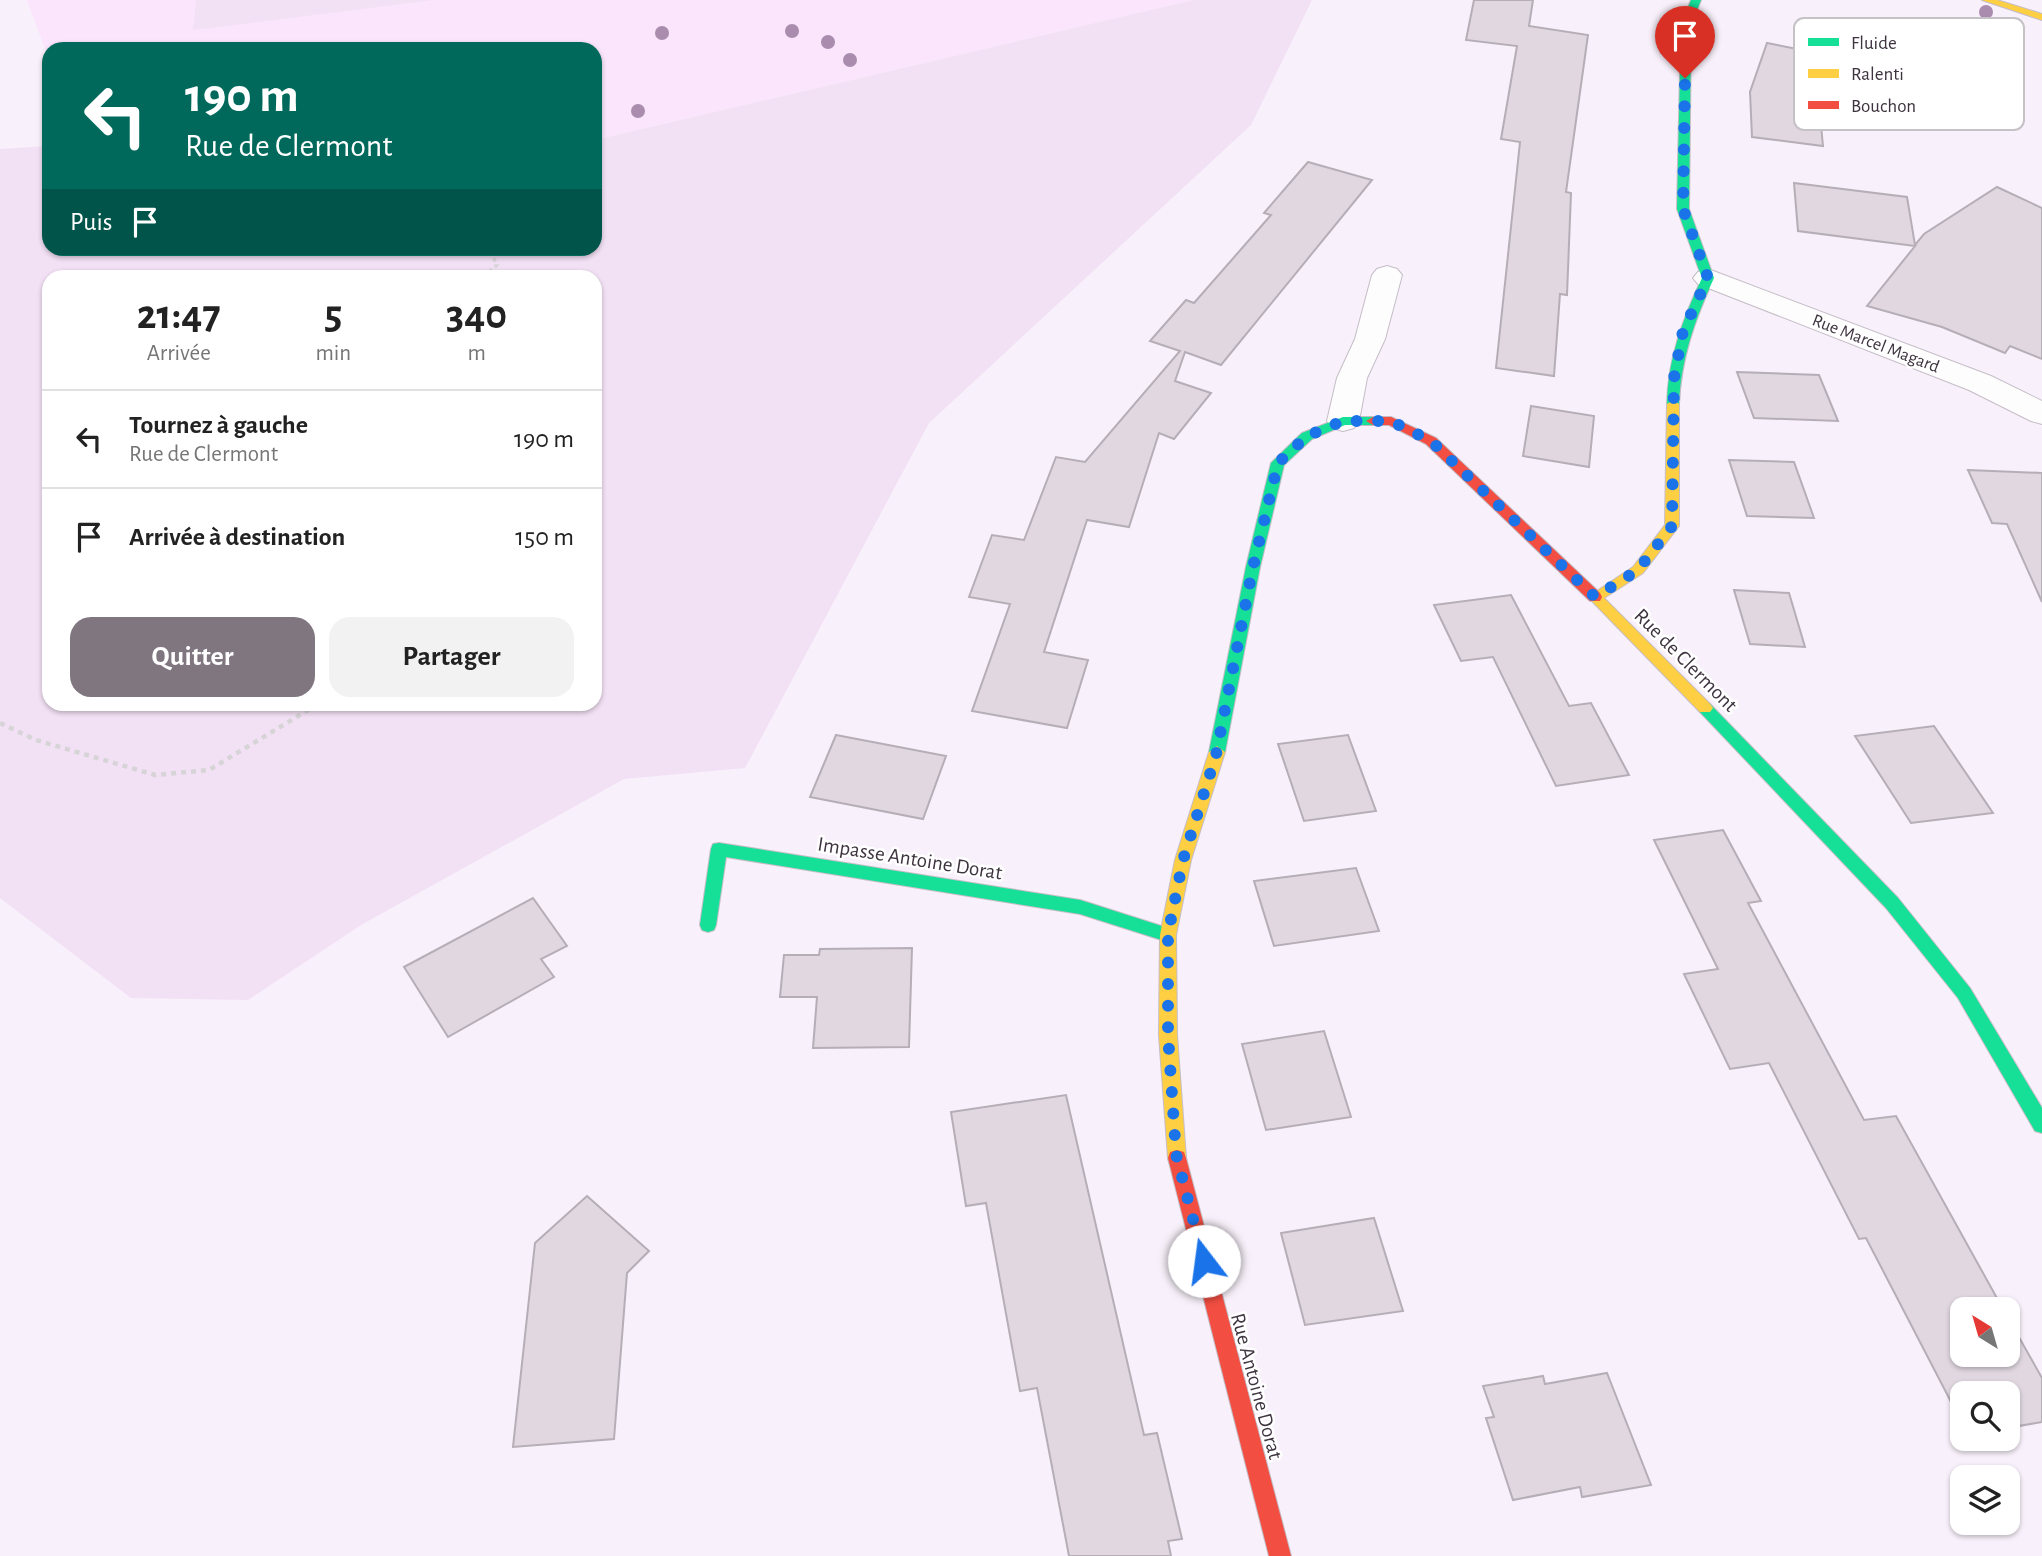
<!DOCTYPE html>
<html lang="fr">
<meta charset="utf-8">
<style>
body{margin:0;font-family:"Alegreya Sans",sans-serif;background:#f2f2f2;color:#222;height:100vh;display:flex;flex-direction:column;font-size:26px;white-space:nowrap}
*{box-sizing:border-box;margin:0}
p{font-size:23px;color:#767676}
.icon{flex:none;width:38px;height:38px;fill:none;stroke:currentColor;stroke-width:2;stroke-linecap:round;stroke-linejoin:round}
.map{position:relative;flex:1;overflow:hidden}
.details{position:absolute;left:42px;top:270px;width:560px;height:441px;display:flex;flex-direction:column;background:#fff;border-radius:21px;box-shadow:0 2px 5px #0004}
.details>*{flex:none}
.top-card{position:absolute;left:42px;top:42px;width:560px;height:214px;border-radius:21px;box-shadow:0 2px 5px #0004;background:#00695c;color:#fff;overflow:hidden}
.needle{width:46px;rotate:323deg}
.tools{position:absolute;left:1950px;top:1297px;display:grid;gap:14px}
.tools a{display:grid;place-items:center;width:70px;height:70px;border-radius:14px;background:#fff;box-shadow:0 2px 5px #0004;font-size:35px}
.pin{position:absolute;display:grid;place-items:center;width:60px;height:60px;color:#fff;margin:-72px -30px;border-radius:50% 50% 50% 0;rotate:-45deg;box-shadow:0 0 7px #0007}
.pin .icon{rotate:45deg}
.me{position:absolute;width:77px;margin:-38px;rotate:345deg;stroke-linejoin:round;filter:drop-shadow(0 0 5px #0008)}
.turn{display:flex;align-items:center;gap:24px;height:147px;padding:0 28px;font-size:32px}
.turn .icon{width:91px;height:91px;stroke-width:2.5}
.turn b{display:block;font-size:49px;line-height:60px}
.then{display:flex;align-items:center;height:66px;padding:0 28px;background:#0003;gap:14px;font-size:26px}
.eta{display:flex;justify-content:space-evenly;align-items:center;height:119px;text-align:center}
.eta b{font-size:42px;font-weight:600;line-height:49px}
.cta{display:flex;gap:14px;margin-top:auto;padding:14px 28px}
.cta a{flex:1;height:80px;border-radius:21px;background:#7f7680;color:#fff;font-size:28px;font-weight:600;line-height:80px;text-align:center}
.cta a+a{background:#f2f2f2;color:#222}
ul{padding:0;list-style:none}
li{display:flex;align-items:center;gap:21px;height:98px;padding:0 28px;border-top:2px solid #e0e0e0}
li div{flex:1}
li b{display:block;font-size:26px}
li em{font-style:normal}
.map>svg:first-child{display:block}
.built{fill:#fae5fc}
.green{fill:#f2e0f4;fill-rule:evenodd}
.building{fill:#e0d7e1;stroke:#b6aeb7;stroke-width:2}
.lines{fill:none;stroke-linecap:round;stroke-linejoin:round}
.street-casing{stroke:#c5bdc6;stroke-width:2}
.fast-casing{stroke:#c5bdc6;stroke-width:2}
.slow-casing{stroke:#c5bdc6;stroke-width:2}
.jam-casing{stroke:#c5bdc6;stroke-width:2}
.path-far1{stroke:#d7d4d7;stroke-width:3.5;stroke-dasharray:3.5 3.5;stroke-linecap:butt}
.path{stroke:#d7d4d7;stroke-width:4.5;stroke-dasharray:5 5;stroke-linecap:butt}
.street{fill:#fefdfe;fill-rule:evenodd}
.fast{fill:#16e098;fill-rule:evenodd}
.slow{fill:#ffcf43;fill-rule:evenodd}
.jam{fill:#f24e42;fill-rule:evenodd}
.tree{fill:#aa8cae}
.route{stroke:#1a73e8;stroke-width:12;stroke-dasharray:0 21.6}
.labels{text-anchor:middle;stroke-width:5;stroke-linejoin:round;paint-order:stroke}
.far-street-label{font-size:18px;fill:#3e343f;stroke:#fff}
.street-label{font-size:21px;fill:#3e343f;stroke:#fff}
.key{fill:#fff;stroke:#c5c2c5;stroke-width:2}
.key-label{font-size:19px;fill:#3e343f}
</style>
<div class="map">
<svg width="2042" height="1556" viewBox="0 0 2042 1556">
<rect width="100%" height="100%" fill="#f8f0fa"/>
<path class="built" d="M27,0h1167l-599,140v-91h-546v11z"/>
<g class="green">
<path d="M196,0h237l-240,30z"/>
<path d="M1194,0h118l-61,125 -322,298 -184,345 -121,11 -263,146 -113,75 -117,-2 -131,-100v-749l49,-3v102h546v-108zM49,276h546v428h-546z"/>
</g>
<g class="building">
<path d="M1474,0h59l-4,26 59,9 -22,157 5,1 -4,102 -7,-1 -6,82 -58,-8 24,-226 -19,-3 16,-93 -51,-6z"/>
<path d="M1767,43l66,13 -14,49 4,41 -71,-9 -2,-45z"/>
<path d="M1308,162l64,18 -151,185 -36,-13 -10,29 36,12 -37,46 -15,-6 -30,94 -42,-7 -43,132 44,8 -21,68 -95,-17 38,-107 -41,-7 23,-62 32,5 32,-83 29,5 95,-111 -30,-10 36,-41 8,3 77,-88 -7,-2z"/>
<path d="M1794,183l113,14 8,48 9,-11 73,-47 45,21v151l-32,-13 -5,7 -63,-26 -75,-21 48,-60 -117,-15z"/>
<path d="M1737,372l82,3 19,46 -84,-3z"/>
<path d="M1531,406l63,10 -5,51 -66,-11z"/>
<path d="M1729,460l65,2 20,56 -67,-2z"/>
<path d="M1968,470l74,3v129l-35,-78 -15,-1z"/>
<path d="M1734,590l55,3 16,54 -55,-3z"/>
<path d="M1511,595l58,111 22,-3 38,72 -73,11 -63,-129 -32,4 -27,-56z"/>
<path d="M1934,726l59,87 -82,10 -56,-87z"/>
<path d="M836,735l110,21 -23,63 -113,-22z"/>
<path d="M1348,735l28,76 -72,10 -26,-77z"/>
<path d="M1723,830l38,71 -13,2 116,217 32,-4 107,193h-41v45h45v-38l35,62v44l-35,6v-35h-45v30l-96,-185 -7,1 -90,-176 -39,6 -46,-95 34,-5 -64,-129z"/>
<path d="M1356,868l23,63 -105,15 -20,-65z"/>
<path d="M533,898l34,48 -26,13 13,18 -106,60 -44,-70z"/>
<path d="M912,948l-3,99 -96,1 4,-51h-37l4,-42h35l1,-6z"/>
<path d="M1324,1031l27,86 -85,13 -24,-86z"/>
<path d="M1066,1095l78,340 13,-2 25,106 -14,2 3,15h-102l-32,-168 -17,3 -34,-188 -20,3 -15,-94z"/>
<path d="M587,1196l62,55 -22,22 -13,166 -101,8 22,-204z"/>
<path d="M1374,1218l29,93 -98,14 -24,-92z"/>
<path d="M1607,1373l44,112 -69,12 -2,-10 -67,13 -27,-82 8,-1 -11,-31 60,-10 2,8z"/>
</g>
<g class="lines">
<g class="street-casing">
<g id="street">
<path d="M1387,266l10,3 5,6 -17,64 -18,39 -8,43 -5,7 -11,3 -11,-3 -5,-7 10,-43 18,-39 17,-64 5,-6z"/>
<path d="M1708,269l283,107 51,25v23l-11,-3 -62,-31 -271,-106 -5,-6 5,-6z"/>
</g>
</g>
<g class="fast-casing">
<g id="fast">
<path d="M1691,0h10l-10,25 -2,184 25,69c-19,41 -33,80 -35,126l-6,4 -6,-4c1,-46 16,-85 35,-126l-25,-69 4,-184z"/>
<path d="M1343,417h30l7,4 -7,4h-28l-33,14 -28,26 -24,102 -35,185 -8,6 -5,-2 -3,-4 37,-185 25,-104 31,-30z"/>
<path d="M1705,702l5,2 188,194 72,90 72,120v25l-7,-2 -77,-133 -72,-90 -186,-196 -3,-4 3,-4z"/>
<path d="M719,843l361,57 94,30 2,5 -2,5 -6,2 -88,-28 -354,-57 -10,68 -2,5 -6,2 -6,-2 -2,-5 11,-76 2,-5z"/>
</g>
</g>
<g class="slow-casing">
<g id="slow">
<path d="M1982,0h15l45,14v6z"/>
<path d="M1673,400l6,4v122l-36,47 -39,25 106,106 3,4 -3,4h-10l-112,-115 45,-30 32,-42 2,-121z"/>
<path d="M1217,746l8,6 -34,108 -15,75 1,100 9,123 -2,6 -7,2 -7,-2 -2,-6 -9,-123 1,-100 15,-75 34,-108z"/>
</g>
</g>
<g class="jam-casing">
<g id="jam">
<path d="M1391,417l45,21 164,155 2,4 -2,4h-10l-164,-157 -37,-19h-16l-7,-4 7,-4z"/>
<path d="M1177,1150l7,2 2,6 105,398h-22l-101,-398 2,-6z"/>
</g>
</g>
<path class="path-far1" d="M484,276l13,-11 -8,-17"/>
<path class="path" d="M0,723l36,17 119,35 54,-5 109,-66"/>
<use href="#street" class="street"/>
<use href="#fast" class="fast"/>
<use href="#slow" class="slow"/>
<use href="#jam" class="jam"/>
</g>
<g class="tree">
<circle cx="1986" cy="12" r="7"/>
<circle cx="792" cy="31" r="7"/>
<circle cx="662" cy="33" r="7"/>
<circle cx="828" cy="42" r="7"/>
<circle cx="850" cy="60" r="7"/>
<circle cx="638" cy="111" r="7"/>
</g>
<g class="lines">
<path class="route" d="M1204,1261l-28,-107 -8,-119v-101l15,-74 33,-105 37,-188 25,-104 29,-27 36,-15h48l40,20 164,156 43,-27 34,-44 2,-148 9,-47 25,-53 -25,-69 2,-131"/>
</g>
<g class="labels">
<g class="far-street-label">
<text transform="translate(1876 343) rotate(21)" y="6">Rue Marcel Magard</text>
</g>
<g class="street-label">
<text transform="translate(1686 660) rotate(45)" y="7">Rue de Clermont</text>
<text transform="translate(910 858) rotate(9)" y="7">Impasse Antoine Dorat</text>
<text transform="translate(1257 1386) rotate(75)" y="7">Rue Antoine Dorat</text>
</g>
</g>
<rect x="1794" y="18" width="230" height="112" rx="10" class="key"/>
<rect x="1808" y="38" width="31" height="8" fill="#16e098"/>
<rect x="1808" y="69" width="31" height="9" fill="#ffcf43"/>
<rect x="1808" y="101" width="31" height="8" fill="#f24e42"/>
<g class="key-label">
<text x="1851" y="49">Fluide</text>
<text x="1851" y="80">Ralenti</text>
<text x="1851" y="112">Bouchon</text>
</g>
</svg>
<div class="tools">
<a><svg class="needle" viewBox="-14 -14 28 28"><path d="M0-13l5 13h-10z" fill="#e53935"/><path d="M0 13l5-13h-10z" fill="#767676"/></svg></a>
<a><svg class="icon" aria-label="search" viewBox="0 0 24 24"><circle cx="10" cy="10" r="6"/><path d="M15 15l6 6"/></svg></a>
<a><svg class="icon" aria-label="layers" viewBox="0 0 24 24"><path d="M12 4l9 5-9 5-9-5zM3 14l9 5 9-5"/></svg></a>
</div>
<div class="pin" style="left:1685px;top:78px;background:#d93025"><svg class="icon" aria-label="arrive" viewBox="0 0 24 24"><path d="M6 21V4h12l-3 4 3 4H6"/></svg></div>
<svg class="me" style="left:1204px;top:1261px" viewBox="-20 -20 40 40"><circle r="19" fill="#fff"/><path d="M0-13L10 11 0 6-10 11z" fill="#1a73e8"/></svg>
<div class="top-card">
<div class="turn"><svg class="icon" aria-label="left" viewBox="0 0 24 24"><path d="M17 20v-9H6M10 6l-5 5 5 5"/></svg><div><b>190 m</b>Rue de Clermont</div></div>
<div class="then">Puis<svg class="icon" aria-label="arrive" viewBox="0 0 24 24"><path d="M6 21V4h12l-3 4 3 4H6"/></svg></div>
</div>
<section class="details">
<div class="eta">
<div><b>21:47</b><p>Arrivée</p></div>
<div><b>5</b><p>min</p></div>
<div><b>340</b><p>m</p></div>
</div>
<ul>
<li><svg class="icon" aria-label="left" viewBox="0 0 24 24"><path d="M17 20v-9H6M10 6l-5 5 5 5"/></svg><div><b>Tournez à gauche</b><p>Rue de Clermont</p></div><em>190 m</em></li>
<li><svg class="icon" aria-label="arrive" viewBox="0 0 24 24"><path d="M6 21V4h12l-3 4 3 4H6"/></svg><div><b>Arrivée à destination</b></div><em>150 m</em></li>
</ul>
<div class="cta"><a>Quitter</a><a>Partager</a></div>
</section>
</div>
